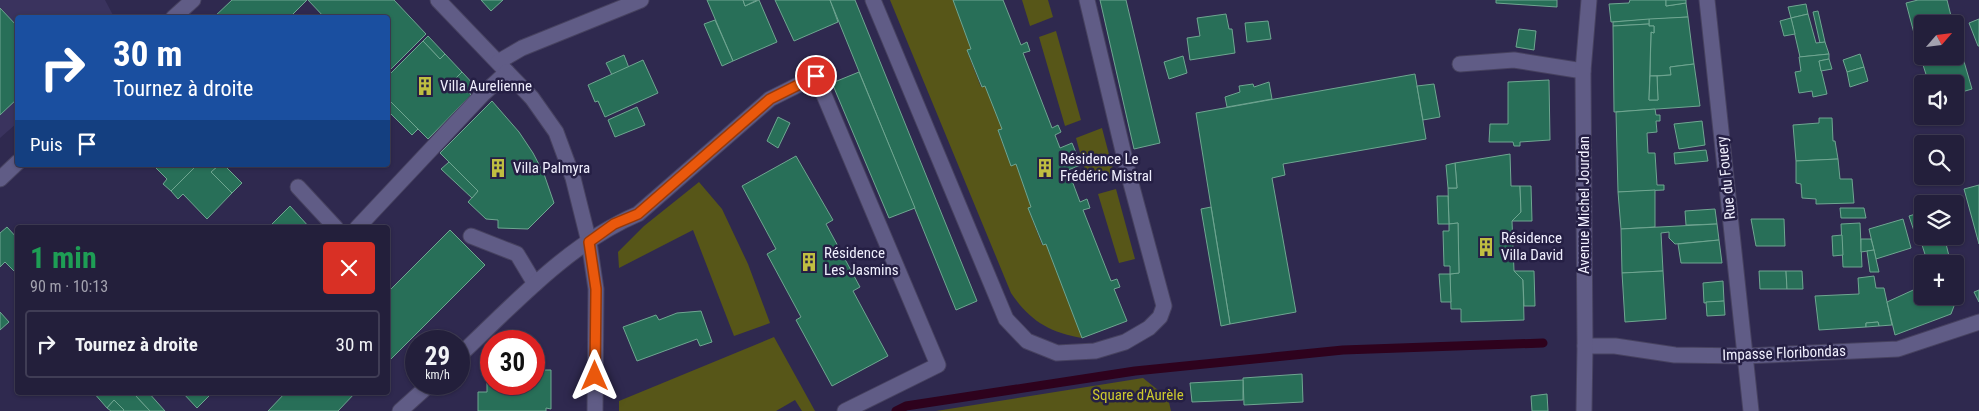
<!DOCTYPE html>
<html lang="fr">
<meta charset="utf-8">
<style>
body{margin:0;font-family:"Roboto Condensed",sans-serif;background:#2b2742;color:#f1f3f6;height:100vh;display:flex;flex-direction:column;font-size:19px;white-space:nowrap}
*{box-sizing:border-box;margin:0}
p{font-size:16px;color:#a3a2af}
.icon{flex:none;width:28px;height:28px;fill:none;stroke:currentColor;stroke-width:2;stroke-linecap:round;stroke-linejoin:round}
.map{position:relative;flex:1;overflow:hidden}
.details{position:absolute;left:15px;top:225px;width:375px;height:170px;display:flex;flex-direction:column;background:#231f3b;border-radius:5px;box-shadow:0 1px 4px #0004,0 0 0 1px #403d55}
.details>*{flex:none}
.banner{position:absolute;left:15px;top:15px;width:375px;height:152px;border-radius:5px;box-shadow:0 1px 4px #0004,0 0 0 1px #403d55;background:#1a4fa0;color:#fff;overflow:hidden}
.needle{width:32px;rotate:62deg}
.tools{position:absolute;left:1914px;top:15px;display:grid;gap:10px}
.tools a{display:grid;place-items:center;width:50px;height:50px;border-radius:5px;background:#231f3b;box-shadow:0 1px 4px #0004,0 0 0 1px #403d55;font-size:25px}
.speed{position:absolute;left:405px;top:330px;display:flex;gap:10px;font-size:25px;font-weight:700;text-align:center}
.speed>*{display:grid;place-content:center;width:65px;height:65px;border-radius:50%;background:#231f3b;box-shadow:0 1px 4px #0004,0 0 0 1px #403d55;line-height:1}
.speed small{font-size:12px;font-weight:400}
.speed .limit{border:8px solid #d22;background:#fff;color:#111}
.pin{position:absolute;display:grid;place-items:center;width:42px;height:42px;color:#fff;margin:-21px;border:2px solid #fff;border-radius:50%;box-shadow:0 1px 5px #0007}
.me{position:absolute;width:55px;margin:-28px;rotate:0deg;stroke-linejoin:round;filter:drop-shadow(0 0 4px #0008)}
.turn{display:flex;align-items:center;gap:18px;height:105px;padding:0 15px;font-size:22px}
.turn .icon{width:65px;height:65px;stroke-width:2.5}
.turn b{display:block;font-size:35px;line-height:42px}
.then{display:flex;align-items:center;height:48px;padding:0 15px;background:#0003;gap:10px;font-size:19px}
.round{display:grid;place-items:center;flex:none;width:52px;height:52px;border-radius:5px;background:#2b2742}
.headline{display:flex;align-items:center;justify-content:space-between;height:85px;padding:0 15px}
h1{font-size:30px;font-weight:700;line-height:38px;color:#1e9e55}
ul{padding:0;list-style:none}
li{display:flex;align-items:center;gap:15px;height:68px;margin:0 10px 8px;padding:0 5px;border:2px solid #403d55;border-radius:5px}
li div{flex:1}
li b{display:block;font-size:19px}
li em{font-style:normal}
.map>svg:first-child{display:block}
.built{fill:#3a335e}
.green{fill:#575618}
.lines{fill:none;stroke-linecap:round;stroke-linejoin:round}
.stream{stroke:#2e021d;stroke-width:9}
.building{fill:#286f58;stroke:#6fa691}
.minor-casing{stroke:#474260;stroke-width:17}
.minor{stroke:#605c86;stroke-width:15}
.route-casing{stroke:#983908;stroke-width:12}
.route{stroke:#ea580c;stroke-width:9}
.labels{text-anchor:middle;stroke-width:5;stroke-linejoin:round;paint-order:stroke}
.poi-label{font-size:15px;fill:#efeefd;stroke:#251f44;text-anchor:start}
.street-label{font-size:15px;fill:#efeefd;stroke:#251f44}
.park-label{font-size:15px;fill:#ccc92e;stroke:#251f44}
</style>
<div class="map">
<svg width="1979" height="411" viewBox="0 0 1979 411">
<rect width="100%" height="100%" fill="#2f294f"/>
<path class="built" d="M0,0h105l9,17 -96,1 -1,105 -17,15z"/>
<g class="green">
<path d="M890,0h63l18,49 -4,2 14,36 4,-1 17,43 -4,2 13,35 5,-2 15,43 -3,1 14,37 4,-1 36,94c-33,-6 -52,-17 -71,-45z"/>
<path d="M1022,0h26l5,17 -23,9z"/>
<path d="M1056,31l25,89 -16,6 -26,-89z"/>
<path d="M1102,128l13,49 -27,5 -12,-44z"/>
<path d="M699,182l23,27 26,55 22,59 -36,13 -41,-106 -74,38 -1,-16 26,-26z"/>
<path d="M1116,189l19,70 -16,4 -21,-69z"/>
<path d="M774,337l41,74h-13l-7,-11 -19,11h-157v-10z"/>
<path d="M1143,378l25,20 3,13h-235z"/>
</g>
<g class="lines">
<path class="stream" d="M896,411l10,-5 229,-35 208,-21 200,-7"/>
</g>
<g class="building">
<path d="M232,0h75l-18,18h-76z"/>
<path d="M308,0h86l32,34 -38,38v-54h-63z"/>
<path d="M481,0h22l-12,11z"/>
<path d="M707,0h36l2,6 14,-6 18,42 -44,19z"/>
<path d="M743,0h14l-12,6z"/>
<path d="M775,0h55l8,22 -44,19z"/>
<path d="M830,0h25l122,301 -21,9z"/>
<path d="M953,0h50l18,45 6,-3 3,9 -7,2 29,75 6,-3 3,7 -6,3 5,13 12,-5 9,22 -13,5 12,32 7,-3 3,9 -7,2 28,71 6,-2 3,8 -6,2 13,32 -45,17 -36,-94 -3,1 -15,-37 3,-1 -15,-43 -5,2 -13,-36 4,-1 -17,-43 -3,1 -15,-37 4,-1z"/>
<path d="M1100,0h26l34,143 -26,6z"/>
<path d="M1496,0h61v7l-61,-4z"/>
<path d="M1630,0h36v6l20,-3 2,14 -77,5 -2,-18 20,-1z"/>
<path d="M1666,0h20v3l-20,3z"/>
<path d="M1918,0h29l6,24h-31v27l-3,1 -13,-49z"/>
<path d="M1806,4l2,10 -17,4 -3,-11z"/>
<path d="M0,8l18,19v71l-18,17z"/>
<path d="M1818,11l7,31 -5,1 -7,-31z"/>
<path d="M1226,14l3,15h3l3,24 -45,7 -3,-22 13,-2 -3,-18z"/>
<path d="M1808,14l8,29 9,-1 4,12 -29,3 -9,-39z"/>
<path d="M1688,17l6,47 -24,3 1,8 -21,1 1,-44 3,1v-7h-5v-7z"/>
<path d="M1791,18l4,16 -11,2 -4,-15z"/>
<path d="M1649,19v5l-36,2v-4z"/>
<path d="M1979,19v27h-1l-9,-23z"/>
<path d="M715,20l18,41 -11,5 -18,-42z"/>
<path d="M1268,21l3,18 -24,3 -2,-19z"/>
<path d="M1649,24v2h5v7l-3,-1 -2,68h9l-1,-24 14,-1 -1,-8 24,-3 6,42 -86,6 -1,-86z"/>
<path d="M1519,29l17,2 -2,19 -18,-3z"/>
<path d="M428,36l17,18 -5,5 -17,-18z"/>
<path d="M423,41l17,18 5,-5 17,18 -7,7 16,16 -43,44 -40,-40v-23z"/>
<path d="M1955,41h3l14,48 -17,5v-10h-26l-10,-32 3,-1v5h33z"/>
<path d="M1829,54v5l-10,2 8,33 -14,3 -1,-6 -13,2 -4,-21 6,-1 -2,-14z"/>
<path d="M1860,54l4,13 -17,5 -4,-12z"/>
<path d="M624,55l5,13 -17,7 -6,-12z"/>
<path d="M1183,56l4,17 -18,6 -5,-17z"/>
<path d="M1829,59l3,10 -11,2 -2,-10z"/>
<path d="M643,60l15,33 -53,24 -7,-16 -3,1 -7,-17z"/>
<path d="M1864,67l4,14 -18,6 -3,-15z"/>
<path d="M462,72l14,15 -6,7 -15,-15z"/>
<path d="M859,72l56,136 -26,10 -57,-135z"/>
<path d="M1415,74l11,65 -143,25 2,11 -13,3 24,134 -66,12 -34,-211z"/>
<path d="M1650,76h7l1,24h-9z"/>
<path d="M1549,80l1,60 -30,2v4h-6l-1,-4h-24l1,-18h18v-42z"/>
<path d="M1269,82l3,17 -45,8 -2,-10 15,-5 -1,-6 14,-2 1,3z"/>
<path d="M1434,84l6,33 -17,3 -6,-34z"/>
<path d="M388,99l30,30 -6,6 -24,-24z"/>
<path d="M492,101l27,31 14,21 11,21 10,29 -26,26 -30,-1v-8l-12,-1 -18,-17 10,-11 -38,-38z"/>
<path d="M637,107l8,18 -30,12 -7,-17z"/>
<path d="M1655,109l1,6h4v6h-4l1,11 -10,1 1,20h7l2,32h7v5l-46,2 -2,-80z"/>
<path d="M778,117l12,6 -12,25 -11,-7z"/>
<path d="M1819,118h13l1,23h2l3,18 -42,2 -3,-36 26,-2z"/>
<path d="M1702,121l3,24 -26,4 -5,-25z"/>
<path d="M1706,150l2,11 -33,3 -1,-11z"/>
<path d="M1510,154l1,32h9l1,26 -9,9 2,50 9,9 1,40 -63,2v-13h-10l-1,-35 9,-1 -1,-50 -9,1 -1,-36h9l-2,-25z"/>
<path d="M796,156l37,64 -7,4 34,63 -7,4 35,65 -56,30 -36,-66 5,-3 -34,-63 9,-5 -34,-63z"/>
<path d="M1838,159l2,20h12l2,24 -38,1v-5l-14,-1 -1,-14 -5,-1v-22z"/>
<path d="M449,162l29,29 -6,7 -31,-29z"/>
<path d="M1455,163l2,25h-9l-2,-23z"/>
<path d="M153,165h44l-26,26 -8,-7 4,-5z"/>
<path d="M197,165h18l2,2 -6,5 21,21 -25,26 -24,-25 -5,5 -7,-8z"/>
<path d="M215,165h9l18,18 -10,10 -21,-21 6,-5z"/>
<path d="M1979,185v59l-15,-55z"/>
<path d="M1520,186h11l1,35h-20l9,-9z"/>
<path d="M1655,190v37l-34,2 -3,-37z"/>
<path d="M1437,196h11l1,28h-11z"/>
<path d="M290,206l20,22h-42z"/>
<path d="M1211,207l19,117 -9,2 -20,-117z"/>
<path d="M1840,208h24l2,10h-25z"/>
<path d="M1715,209l2,15 -31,1 -1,-14z"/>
<path d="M1922,212v24h22l7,28h-23l-10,-32 -3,2 -6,-18z"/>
<path d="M1751,219h33l1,27h-29z"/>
<path d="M1903,219l8,29 -35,11 -7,-30z"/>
<path d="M1458,223l1,50 -9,1v-8h-6l-1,-35h6v-7z"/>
<path d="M1860,223l2,44h-19l-2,-43z"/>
<path d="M1717,224l2,16 -44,4 -6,-6v-6l-8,1 2,38 -41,2 -1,-44z"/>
<path d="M7,227l11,12v36l-13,-13 -5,5v-34z"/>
<path d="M450,230l35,35 -97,97v-70z"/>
<path d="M1842,235l1,20 -10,1 -1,-20z"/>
<path d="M1861,239h10l3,11 -13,2z"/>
<path d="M1719,240l3,23h-41l-3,-19z"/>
<path d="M1874,250l2,9 3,13h-9l-3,-21z"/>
<path d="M1514,271h20l1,35h-11l-1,-26z"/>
<path d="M1663,271l3,48 -41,3 -3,-49z"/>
<path d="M1759,271h27l1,18h-27z"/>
<path d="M1786,271h16l1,18h-16z"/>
<path d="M1439,274h11l1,28h-10z"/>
<path d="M1874,276l2,12h8l8,37 -13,1 -1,-4 -12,1v4l-47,3 -4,-34 44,-2 -1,-16z"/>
<path d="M1955,278l2,7 -3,21 -3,8 -56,21 -8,-33 35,-16v10h33z"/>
<path d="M1723,281l1,20 -20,2 -1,-20z"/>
<path d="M1979,290v12l-5,-10z"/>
<path d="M1724,301l1,14 -18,1 -1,-14z"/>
<path d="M701,311l11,31 -12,4 -3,-7 -60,22 -14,-34 33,-12 3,5 18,-7z"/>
<path d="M0,312l9,10 -9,8z"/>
<path d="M1878,322l1,4 -13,1v-4z"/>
<path d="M534,370h17v39l-5,-1v3h-68v-19h9v-11h4v3h43z"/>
<path d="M1302,374l1,28 -59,3 -1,-27z"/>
<path d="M1243,380v20l-51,2 -2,-19z"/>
<path d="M93,392h47l-4,4 14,15h-27l-9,-11 -7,8z"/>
<path d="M140,392h8l17,19h-15l-14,-15z"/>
<path d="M182,392h31l-16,16z"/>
<path d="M286,392h70l-18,19h-70z"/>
<path d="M1547,394l1,17h-16l-1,-15z"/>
<path d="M114,400l10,10 -1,1h-12l-4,-3z"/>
</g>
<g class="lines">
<g class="minor-casing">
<g id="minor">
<path d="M438,0l94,98 24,34 17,46 16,64 7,47 -1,122"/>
<path d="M873,0l133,319 21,22 30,12 38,-2 30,-9 24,-14 11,-11 4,-11 -35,-130 -42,-176"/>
<path d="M1707,0l44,411"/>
<path d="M173,18l20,-18"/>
<path d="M498,62l24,-14 119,-48"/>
<path d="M1460,64l54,-4 69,11"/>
<path d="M0,179l18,-17"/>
<path d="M298,187l38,41"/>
<path d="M357,228l125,-133 25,-23"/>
<path d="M471,236l46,18 18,30"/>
<path d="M1585,346h30l60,9 70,1 153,-7 81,-27"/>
<path d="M459,356c53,-50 110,-113 179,-142l132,-115 46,-23 122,289 -93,46"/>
<path d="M400,411l30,-27"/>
<path d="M1584,411l1,-65 -2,-275 6,-71"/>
</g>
</g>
<use href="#minor" class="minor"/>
</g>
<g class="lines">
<g class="route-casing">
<path id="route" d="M595,376l1,-87 -7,-47 25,-18 24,-10 132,-115 46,-23"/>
</g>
<use href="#route" class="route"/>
</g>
<defs>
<g id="building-bare" transform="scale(1.5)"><path d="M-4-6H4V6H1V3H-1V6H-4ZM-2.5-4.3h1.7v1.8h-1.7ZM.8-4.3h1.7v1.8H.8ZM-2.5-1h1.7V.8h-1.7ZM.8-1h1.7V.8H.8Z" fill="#c0be41" stroke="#251f44" stroke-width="2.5" paint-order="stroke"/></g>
</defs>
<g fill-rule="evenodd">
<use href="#building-bare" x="425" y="86"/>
<use href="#building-bare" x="498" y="168"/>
<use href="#building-bare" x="1045" y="168"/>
<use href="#building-bare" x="1486" y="247"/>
<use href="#building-bare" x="809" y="262"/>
</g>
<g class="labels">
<g class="poi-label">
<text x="440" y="91">Villa Aurelienne</text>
<text x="1060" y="164">Résidence Le<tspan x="1060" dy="17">Frédéric Mistral</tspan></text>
<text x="513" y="173">Villa Palmyra</text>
<text x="1501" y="243">Résidence<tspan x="1501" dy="17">Villa David</tspan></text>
<text x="824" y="258">Résidence<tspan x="824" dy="17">Les Jasmins</tspan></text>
</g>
<g class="street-label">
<text transform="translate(1726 178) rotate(-96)" y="5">Rue du Fouery</text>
<text transform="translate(1584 205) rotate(-90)" y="5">Avenue Michel Jourdan</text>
<text transform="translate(1784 353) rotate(-2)" y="5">Impasse Floribondas</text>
</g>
<g class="park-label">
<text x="1138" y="400">Square d'Aurèle</text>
</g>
</g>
</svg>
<div class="tools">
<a><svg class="needle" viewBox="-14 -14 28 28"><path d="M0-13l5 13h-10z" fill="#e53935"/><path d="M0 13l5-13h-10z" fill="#a3a2af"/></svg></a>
<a><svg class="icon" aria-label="sound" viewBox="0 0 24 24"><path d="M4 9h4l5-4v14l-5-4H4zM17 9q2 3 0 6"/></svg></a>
<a><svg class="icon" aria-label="search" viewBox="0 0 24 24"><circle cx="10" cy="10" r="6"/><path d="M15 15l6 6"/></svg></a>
<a><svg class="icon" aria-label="layers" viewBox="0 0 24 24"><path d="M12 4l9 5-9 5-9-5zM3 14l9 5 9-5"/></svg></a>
<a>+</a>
</div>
<div class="speed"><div>29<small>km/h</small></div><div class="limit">30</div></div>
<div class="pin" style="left:816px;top:76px;background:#d93025"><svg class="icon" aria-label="arrive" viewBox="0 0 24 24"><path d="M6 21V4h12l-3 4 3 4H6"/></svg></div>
<svg class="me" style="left:595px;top:376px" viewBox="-20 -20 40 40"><path d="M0-17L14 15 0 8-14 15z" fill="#ea580c" stroke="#fff" stroke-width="4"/></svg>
<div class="banner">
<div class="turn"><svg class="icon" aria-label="right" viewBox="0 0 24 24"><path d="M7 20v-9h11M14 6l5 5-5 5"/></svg><div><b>30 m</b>Tournez à droite</div></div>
<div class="then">Puis<svg class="icon" aria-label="arrive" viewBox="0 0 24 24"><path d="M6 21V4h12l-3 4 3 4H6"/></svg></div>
</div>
<section class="details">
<div class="headline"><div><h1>1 min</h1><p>90 m · 10:13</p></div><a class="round" style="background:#d93025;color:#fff"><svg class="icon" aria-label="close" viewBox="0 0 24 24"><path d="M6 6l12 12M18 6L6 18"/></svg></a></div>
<ul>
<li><svg class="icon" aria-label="right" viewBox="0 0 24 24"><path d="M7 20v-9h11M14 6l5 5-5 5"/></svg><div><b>Tournez à droite</b></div><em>30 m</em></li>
</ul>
</section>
</div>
